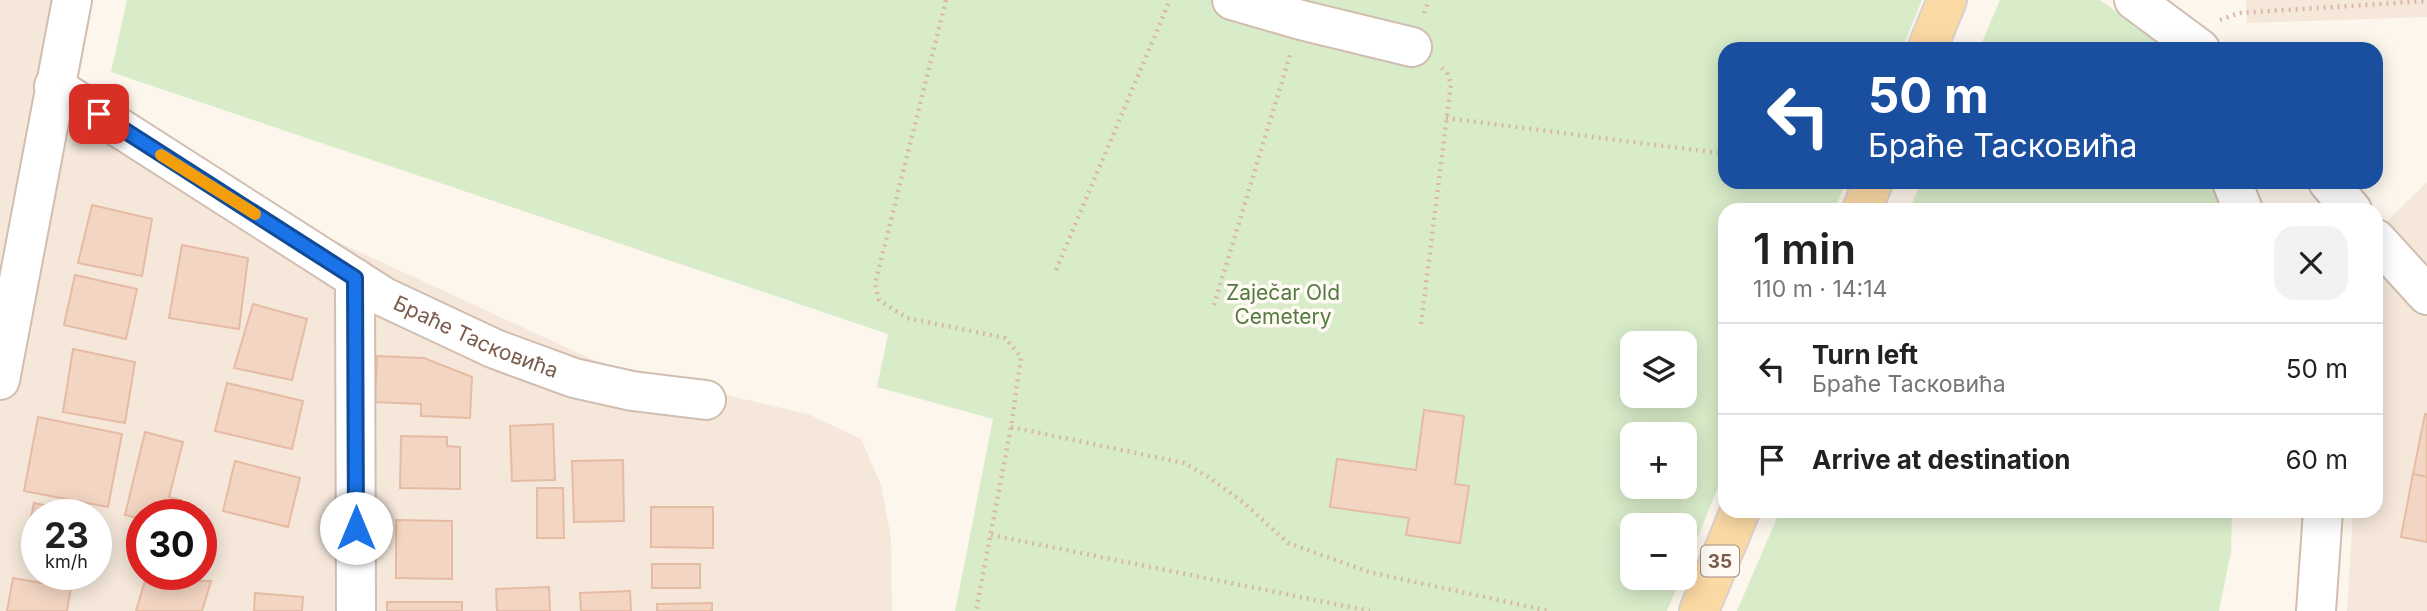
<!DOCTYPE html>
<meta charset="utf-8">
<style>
body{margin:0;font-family:Inter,sans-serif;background:#f2f2f2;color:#222;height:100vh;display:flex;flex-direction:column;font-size:26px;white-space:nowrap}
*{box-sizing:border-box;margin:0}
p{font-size:23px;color:#767676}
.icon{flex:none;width:38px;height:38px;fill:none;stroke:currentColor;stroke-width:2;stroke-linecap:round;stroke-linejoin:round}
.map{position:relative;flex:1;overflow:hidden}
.panel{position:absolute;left:1718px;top:203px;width:665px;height:315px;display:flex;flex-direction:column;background:#fff;border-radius:21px;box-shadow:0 4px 18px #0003}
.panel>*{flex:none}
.banner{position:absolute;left:1718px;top:42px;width:665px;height:147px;border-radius:21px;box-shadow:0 4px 18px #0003;background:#1a4fa0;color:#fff;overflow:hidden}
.controls{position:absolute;left:1620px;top:331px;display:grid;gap:14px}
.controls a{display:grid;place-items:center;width:77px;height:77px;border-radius:14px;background:#fff;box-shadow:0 4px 18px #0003;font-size:35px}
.speed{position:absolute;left:21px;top:499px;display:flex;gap:14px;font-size:35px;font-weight:700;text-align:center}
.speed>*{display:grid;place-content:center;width:91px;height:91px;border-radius:50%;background:#fff;box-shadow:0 4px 18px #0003;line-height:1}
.speed small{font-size:18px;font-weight:400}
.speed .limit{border:10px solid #d22;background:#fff;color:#111}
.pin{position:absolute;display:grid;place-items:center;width:60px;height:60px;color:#fff;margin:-30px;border-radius:14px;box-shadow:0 4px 10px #0006}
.me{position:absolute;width:77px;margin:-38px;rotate:0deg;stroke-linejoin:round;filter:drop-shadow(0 0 5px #0008)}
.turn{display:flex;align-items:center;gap:24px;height:147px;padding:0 35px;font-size:32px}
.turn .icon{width:91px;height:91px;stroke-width:2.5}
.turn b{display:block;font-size:49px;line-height:60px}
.round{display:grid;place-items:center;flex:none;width:74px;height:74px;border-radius:21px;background:#f2f2f2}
.head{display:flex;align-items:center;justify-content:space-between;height:119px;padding:0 35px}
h1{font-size:42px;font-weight:600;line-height:52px}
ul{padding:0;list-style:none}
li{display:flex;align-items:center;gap:21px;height:91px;padding:0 35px;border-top:2px solid #e0e0e0}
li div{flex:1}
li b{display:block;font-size:26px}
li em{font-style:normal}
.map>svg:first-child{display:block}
.residential{fill:#f5e8da;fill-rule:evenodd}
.green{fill:#d8ecc9;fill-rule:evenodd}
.building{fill:#f3d5c3;stroke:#e6bba3;stroke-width:2}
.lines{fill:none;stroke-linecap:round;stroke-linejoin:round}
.minor-casing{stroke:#d1beb0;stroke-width:42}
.major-casing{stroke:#dad1cd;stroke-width:42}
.path{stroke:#d9b8a5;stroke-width:4.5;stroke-dasharray:2 5;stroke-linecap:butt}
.minor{stroke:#fff;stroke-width:38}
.major{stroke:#fbd9a5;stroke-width:38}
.route-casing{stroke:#114b97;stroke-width:18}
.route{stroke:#1a73e8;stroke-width:12}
.slow{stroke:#f59e0b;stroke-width:12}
.labels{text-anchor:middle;stroke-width:7;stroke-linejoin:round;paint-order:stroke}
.shield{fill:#fffaf3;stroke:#a28b7f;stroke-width:2}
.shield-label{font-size:19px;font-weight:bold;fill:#7a5c4d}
.park-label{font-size:21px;fill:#537a41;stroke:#fffaf3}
.street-label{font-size:21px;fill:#7a5c4d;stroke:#fffaf3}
</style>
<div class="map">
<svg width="2427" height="611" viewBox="0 0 2427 611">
<rect width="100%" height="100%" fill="#fdf6ec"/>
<g class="residential">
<path d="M0,0h91l-16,82 250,154 288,133 195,45 53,25 20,46 10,53 1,73h-892zM37,514h59v60h-59zM142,514h59v60h-59z"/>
<path d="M2246,0h181v17l-180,6z"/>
<path d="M2427,182v429h-80l6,-100h23l1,-280z"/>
</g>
<g class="green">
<path d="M127,0h1795l-20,49h-176v133h120l-12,28h-108l-1,261 -40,96v-42h-52v53h48l-14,33h-712l38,-192 -116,-32 11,-53 -777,-262zM1633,343h52v53h-52zM1633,434h52v52h-52z"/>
<path d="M2000,0h100l62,44 2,5h-185z"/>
<path d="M1922,182h292l11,28h-316z"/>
<path d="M1780,511h452l-1,41 -12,59h-482z"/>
</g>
<g class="building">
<path d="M92,205l60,14 -10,57 -64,-13z"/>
<path d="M182,245l66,13 -9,71 -70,-11z"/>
<path d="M75,275l62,14 -11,50 -62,-14z"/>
<path d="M253,304l54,15 -15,61 -58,-12z"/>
<path d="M73,349l62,13 -10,61 -62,-11z"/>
<path d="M377,356l47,2 48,19 -2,41 -49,-2v-12l-46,-2z"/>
<path d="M227,383l76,18 -11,48 -77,-18z"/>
<path d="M1424,410l40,6 -9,68 14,2 -9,57 -54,-8 3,-17 -79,-11 7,-48 79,11z"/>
<path d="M2425,414h2v63l-14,-3z"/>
<path d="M38,417l84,17 -14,73 -84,-16z"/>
<path d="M553,424l2,56 -43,1 -2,-55z"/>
<path d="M145,432l38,10 -14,55 12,3 -4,14h-35v5l-17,-4z"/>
<path d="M401,436l46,1v9l13,1v42l-60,-1z"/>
<path d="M623,460l1,61 -50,1 -2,-61z"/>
<path d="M235,461l65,17 -12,49 -65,-16z"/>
<path d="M2413,474l14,3v65l-26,-5z"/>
<path d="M537,488h26l1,50h-27z"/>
<path d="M34,503l52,11h-49v38l-13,-3z"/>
<path d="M651,507h62v41l-62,-1z"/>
<path d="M396,520l56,1v58l-56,-1z"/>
<path d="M201,545l9,3 -10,33h11l-9,30h-66l11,-37h54z"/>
<rect x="652" y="564" width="48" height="24"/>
<path d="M13,578l58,10 -4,23h-60z"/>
<path d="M549,587l1,24h-53l-1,-22z"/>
<path d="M630,591l1,20h-50l-1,-18z"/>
<path d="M255,593l48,4 -1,14h-48z"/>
<rect x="387" y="602" width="75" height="9"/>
<path d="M712,603v8h-55v-7z"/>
</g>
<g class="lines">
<g class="minor-casing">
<g id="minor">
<path d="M1232,0l69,20 111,27"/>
<path d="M2134,0l66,49"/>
<path id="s1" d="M54,86l330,211 111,52 79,29 58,13 74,9"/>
<path d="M2232,182l11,28"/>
<path d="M2328,182l24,28"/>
<path d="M2376,239l51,56"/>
<path d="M355,278l1,333"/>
<path d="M0,380l72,-380"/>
<path d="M2316,611l7,-100"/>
</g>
</g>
<g class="major-casing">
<g id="major">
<path d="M1927,49l20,-49"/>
<path d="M1862,210l11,-28"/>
<path d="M1699,611l41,-100"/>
</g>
</g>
<g class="path">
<path d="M946,0l-71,284 4,16 28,18 98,20 16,19 -10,70 -35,184"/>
<path d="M1424,13l5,-13"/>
<path d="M2220,20l19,-7 188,-12"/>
<path d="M1446,118l280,36"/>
<path d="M1056,270l114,-270"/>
<path d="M1214,305l76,-250"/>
<path d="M1421,324l30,-240 -4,-11 -6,-6"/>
<path d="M1011,427l173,36 26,15 34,25 44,40 81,29 180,39"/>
<path d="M991,535l379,76"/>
</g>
<use href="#minor" class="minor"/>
<use href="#major" class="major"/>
</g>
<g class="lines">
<g class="route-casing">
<path id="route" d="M99,114l256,164 1,250"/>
</g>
<use href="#route" class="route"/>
<path class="slow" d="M161,155l94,59"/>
</g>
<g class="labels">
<rect class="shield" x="1701" y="545.5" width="38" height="31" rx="5"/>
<g class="shield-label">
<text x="1720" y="568">35</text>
</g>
<g class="park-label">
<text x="1283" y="300">Zaječar Old<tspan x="1283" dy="24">Cemetery</tspan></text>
</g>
<g class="street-label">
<text dy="7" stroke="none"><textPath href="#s1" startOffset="492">Браће Тасковића</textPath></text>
</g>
</g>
</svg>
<div class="controls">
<a><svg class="icon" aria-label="layers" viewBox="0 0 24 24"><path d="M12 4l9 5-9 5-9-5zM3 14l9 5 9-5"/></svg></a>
<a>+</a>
<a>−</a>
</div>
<div class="speed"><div>23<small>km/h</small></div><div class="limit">30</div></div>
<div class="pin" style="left:99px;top:114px;background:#d93025"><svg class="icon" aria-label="arrive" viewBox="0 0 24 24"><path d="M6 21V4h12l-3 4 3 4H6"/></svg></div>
<svg class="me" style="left:356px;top:528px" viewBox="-20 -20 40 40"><circle r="19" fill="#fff"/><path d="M0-13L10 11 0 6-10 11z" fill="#1a73e8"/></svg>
<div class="banner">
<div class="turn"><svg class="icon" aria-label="left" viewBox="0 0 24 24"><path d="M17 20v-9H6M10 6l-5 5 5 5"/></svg><div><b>50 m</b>Браће Тасковића</div></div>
</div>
<section class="panel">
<div class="head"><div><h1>1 min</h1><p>110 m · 14:14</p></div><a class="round"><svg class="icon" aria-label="close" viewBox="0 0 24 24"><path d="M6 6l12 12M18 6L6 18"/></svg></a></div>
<ul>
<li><svg class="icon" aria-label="left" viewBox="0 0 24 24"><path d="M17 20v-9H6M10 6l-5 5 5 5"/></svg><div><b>Turn left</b><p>Браће Тасковића</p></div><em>50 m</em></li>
<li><svg class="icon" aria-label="arrive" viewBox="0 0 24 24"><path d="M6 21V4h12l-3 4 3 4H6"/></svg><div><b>Arrive at destination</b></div><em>60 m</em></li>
</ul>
</section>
</div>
